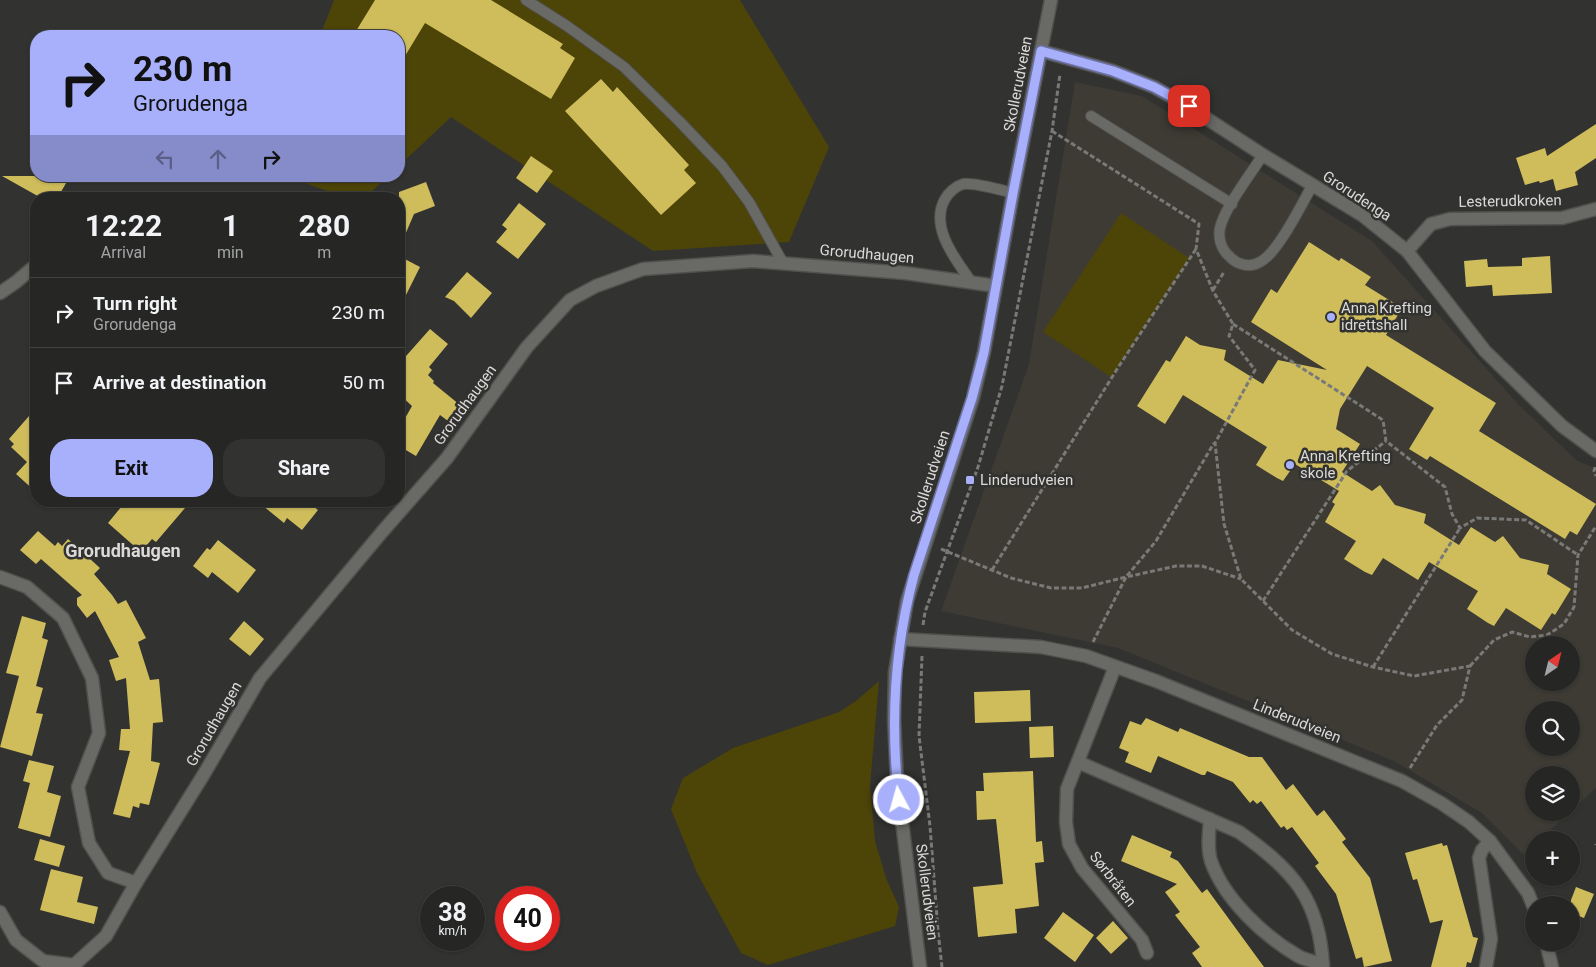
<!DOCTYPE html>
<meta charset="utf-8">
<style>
body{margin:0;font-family:Roboto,sans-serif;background:#323231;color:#f1f3f6;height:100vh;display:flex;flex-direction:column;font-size:19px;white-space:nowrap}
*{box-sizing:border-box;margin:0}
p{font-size:16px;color:#a4a5a6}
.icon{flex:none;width:28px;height:28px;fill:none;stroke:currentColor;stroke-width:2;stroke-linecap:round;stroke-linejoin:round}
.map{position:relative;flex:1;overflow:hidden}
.drawer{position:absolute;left:30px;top:192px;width:375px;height:315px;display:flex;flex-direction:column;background:#262624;border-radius:20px;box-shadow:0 1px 4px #0004,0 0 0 1px #424341}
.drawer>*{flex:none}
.hud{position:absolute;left:30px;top:30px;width:375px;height:152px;border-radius:20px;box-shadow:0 1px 4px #0004,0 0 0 1px #424341;background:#a8b0fc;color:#111;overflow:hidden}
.needle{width:32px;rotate:35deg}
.fabs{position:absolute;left:1525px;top:636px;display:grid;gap:10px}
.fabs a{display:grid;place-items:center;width:55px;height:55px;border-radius:50%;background:#262624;box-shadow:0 1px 4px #0004,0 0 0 1px #424341;font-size:25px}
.speed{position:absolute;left:420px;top:886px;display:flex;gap:10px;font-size:25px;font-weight:700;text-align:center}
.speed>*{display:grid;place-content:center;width:65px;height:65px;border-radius:50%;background:#262624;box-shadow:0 1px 4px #0004,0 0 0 1px #424341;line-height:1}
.speed small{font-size:12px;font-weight:400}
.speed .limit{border:8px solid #d22;background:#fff;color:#111}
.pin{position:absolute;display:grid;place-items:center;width:42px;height:42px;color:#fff;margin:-21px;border-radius:10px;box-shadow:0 2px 8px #0006}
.me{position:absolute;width:55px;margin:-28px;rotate:354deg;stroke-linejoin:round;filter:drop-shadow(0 0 4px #0008)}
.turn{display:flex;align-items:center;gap:18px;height:105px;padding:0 20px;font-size:22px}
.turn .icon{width:65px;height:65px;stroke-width:2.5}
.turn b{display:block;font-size:35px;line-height:42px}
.lanes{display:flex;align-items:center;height:48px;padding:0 20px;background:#0003;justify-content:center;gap:25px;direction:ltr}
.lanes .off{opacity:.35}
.eta{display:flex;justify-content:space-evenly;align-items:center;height:85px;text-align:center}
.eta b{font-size:30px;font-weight:700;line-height:35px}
.primary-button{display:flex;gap:10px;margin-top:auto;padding:10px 20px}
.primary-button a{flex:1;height:58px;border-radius:20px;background:#a8b0fc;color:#111;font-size:20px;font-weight:700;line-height:58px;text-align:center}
.primary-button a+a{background:#323231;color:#f1f3f6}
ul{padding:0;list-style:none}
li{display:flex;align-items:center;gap:15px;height:70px;padding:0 20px;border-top:1px solid #424341}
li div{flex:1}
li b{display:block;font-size:19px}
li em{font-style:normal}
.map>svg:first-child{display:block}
.built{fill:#3d3b33;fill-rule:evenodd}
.green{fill:#4d4408}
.building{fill:#cfbd5c}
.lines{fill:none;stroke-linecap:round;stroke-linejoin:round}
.service-casing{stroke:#50504e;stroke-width:12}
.minor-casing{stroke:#50504e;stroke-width:15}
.tertiary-casing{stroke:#50504e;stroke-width:15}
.path{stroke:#797977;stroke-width:3;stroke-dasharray:5 2.5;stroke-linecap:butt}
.service{stroke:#696966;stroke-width:10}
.minor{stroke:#696966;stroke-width:12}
.tertiary{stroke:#696966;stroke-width:12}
.route-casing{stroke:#6d72a4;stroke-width:12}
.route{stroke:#a8b0fc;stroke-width:9}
.poi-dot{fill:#a8b0fc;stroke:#323230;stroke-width:2}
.labels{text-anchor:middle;stroke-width:5;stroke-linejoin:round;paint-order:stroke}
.street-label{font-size:15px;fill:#dbdad9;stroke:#323230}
.poi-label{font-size:15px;fill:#dbdad9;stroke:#323230;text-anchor:start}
.quarter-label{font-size:18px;font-weight:bold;fill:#dbdad9;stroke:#323230}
</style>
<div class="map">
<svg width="1596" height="967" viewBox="0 0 1596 967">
<rect width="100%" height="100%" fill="#323230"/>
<path class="built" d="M1075,82l67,14 230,145 147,164 57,55 20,9v319l-25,23v-36h-37v37l35,1 -30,27h-5v5l-11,9 -41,-41 -88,-52 -276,-113 -177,-37 88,-247zM1534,645h37v37h-37zM1534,710h37v38h-37z"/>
<g class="green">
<path d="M334,0h406l89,147 -40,95 -136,9 -202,-134 -52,49v-130h-79z"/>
<path d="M285,176h103l-24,23h-14z"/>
<path d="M1121,213l68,45 -78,119 -68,-45z"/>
<path d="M879,681l-9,105 5,55 11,37 13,29 -4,19 -127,39 -27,-12 -44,-80 -26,-64 12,-31 50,-30 106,-36 17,-11z"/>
</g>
<g class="building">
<path d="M375,0h116l72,44 -3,4 15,10 -24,41 -126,-76 -26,43v-30h-46z"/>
<path d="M601,79l12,13 4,-5 72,78 -5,5 12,13 -35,32 -96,-104z"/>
<path d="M1596,124v34l-21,14 3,13 -22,6 -3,-12 -13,4 -1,-2 -14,4 -9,-27 29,-10 2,8z"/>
<path d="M531,156l22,15 -16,22 -21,-15z"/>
<path d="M2,176h68l-13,23h-14z"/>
<path d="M426,182l9,24 -21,8 -15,35v-57z"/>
<path d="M519,203l27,21 -28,35 -22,-17 11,-13 -5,-4z"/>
<path d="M1309,242l30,19 2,-3 30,19 -6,8 37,23 -16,27 110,68 -17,28 117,73 -19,31 -7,-4 -5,8 -135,-83 -3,4 -18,-11 25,-41 -67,-42 -27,43 -4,20 24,15 -18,28 30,19 8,-6 15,20 31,9 -2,9 35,22 12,-18 24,15 8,-6 17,22 29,7 -2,9 24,15 -16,26 -3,-2 -11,17 -35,-22 -12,18 -6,-3 -21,-14 11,-18 -49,-29 -11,18 -35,-22 -11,17 -7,-3 -21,-13 12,-18 -31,-19 10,-18 -3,-2 7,-11 -44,-27 -12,17 -6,-3 -21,-13 11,-18 -84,-52 -18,29 -28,-18 29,-46 4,2 16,-26 14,9 26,5 -2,10 39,24 15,-24 49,10 -76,-48 20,-33 6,4z"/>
<path d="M399,256l21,11 -21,42z"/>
<path d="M1550,256l2,37 -59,3 -1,-11 -26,2 -2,-26 23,-2 1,8 34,-1v-8z"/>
<path d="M467,272l25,21 -21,25 -17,-17 -9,-4z"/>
<path d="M430,329l18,15 -19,23 3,3 -4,5 6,6 -1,2 27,22 -12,16 -8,-6 -24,41 -17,-10v-17l13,-23 -13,-12v-30z"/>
<path d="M36,408v84l-20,-18 11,-12 -16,-15 3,-3 -5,-5z"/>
<path d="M126,501h65l-35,41 -4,-3 -11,13 -33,-29z"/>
<path d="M257,501h50l11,9 -16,20 -15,-12 -3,5z"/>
<path d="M38,531l17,15 3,-4 4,4 6,-7 32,29 -6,6 18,21 6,9 8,-4 20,38 -8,4 12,38 9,-1 4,43 -10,1 -2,38 9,2 -11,42 -9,-2 -1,5 -6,-2 -3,12 -17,-4 17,-63 -11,-1 2,-21h9l-4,-51 -10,3 -7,-21 10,-3 -24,-46 -8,7 -10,-13v-7l5,-3 -41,-36 -5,5 -16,-14z"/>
<path d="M218,540l38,30 -18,23 -26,-21 -4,6 -15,-12 14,-18 3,2z"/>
<path d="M22,616l24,7 -4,15 6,2 -12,46 7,2 -7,25 7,1 -11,42 -32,-9 19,-71 -13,-3z"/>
<path d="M244,621l20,18 -14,17 -21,-17z"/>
<path d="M1030,690l1,31 -56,2 -1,-31z"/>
<path d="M1146,718l32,14 2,-4 69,29h13l24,33 7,-6 24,32 7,-6 22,29 -4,3 28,36 22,83 -28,6 -2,-10 -6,2 -20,-65 -21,-28 4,-3 -27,-36 -5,3 -3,-4 -3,2 -20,-27 -4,3 -4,-4 -3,3 -17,-21 -26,-11 -2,4h-3l-44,-19 -7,17 -26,-11 4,-10 -10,-4 11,-27 11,4z"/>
<path d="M1053,726l1,31 -24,1 -1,-31z"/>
<path d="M29,760l25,6 -7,26 14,4 -11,41 -32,-9 12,-45 -7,-2z"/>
<path d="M1033,771l3,71 6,-1 2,21 -9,1 4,43 -24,3 2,24 -39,4 -5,-50 30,-3 -7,-65 -19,1 -1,-29h8l-1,-18z"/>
<path d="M1132,835l40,17 -2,5 8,4 24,32 5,-4 57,78h-62l-10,-14 8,-6 -25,-32 5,-3 -15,-20 12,-8 -56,-23z"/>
<path d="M40,839l25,7 -6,21 -25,-7z"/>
<path d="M1442,843l1,3 4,-1 26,92 5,1 -7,25 -4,-1 -1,5h-35l12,-47 -13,3 -13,-44 -4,1 -8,-27z"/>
<path d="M51,869l32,8 -6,25 21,5 -4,17 -54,-14z"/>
<path d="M1576,887l18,7 -10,24 -13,-5v-13z"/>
<path d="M1063,912l31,23 -19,27 -31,-24z"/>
<path d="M1113,921l15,17 -17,16 -15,-16z"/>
</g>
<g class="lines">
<g class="service-casing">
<g id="service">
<path d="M526,0l41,26 57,41 56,55 42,44 27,36 34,61"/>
<path d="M1091,116l141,88"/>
<path d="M1263,155c-12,18 -39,54 -43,73 -2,10 1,21 9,28 8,9 21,12 31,6 18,-9 41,-57 52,-76"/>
<path d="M972,283c-16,-23 -43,-56 -27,-84 3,-6 11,-13 18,-15 10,-2 38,6 50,9"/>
</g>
</g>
<g class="minor-casing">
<g id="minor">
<path d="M1041,51l72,20 41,16 35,20 74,48 99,60 45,36 78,100 77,75 34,25"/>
<path d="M1407,251l24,-27 19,-5 112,-1 34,-9"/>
<path d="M0,293l16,-11 20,-17"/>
<path d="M0,577l27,10 36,31 29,60 7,55 -21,54 11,56 19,30 28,10"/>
<path d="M900,639l141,8 45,9 70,25 246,100 39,22 28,19 21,19 38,52 6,15"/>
<path d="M1115,667l-48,122 -1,33 3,22 13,24 60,72 5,13"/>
<path d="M1078,762l161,70c53,37 81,67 84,135"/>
<path d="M1210,819c-1,14 -3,29 1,42 13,38 53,75 87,95 7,4 17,6 25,8"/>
<path d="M0,912l16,28 27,21 31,4 32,-29 30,-53 68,-109 56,-96 122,-146 65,-74 80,-111 43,-47 26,-14 47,-17 110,-8 152,12 91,13"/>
<path d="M1546,942l6,25"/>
<path d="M1486,967l5,-28 -12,-81 3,-8 8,-9"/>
</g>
</g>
<g class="tertiary-casing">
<path id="tertiary" d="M920,967l-23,-186 -3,-63 1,-46 12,-71 66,-203 11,-46 29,-159 38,-193"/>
</g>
<g class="path">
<path d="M1052,131l147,93 -3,25 17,42 20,33 -4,12 26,34 -40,73 9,81 17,55 51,51 40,24 41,13 41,9 56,-10 -8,34 -25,25 -27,43"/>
<path d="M1213,290l11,-18"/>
<path d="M1233,324l150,96 3,21 59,46 7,27 8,14 17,-10 49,2 52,35"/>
<path d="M1595,467l-1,4 2,5"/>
<path d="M941,549l70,29 40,10h31l44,-11 30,-36 58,-98"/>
<path d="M992,570l127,-204 77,-117"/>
<path d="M1263,601l84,-130 39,-30"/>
<path d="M923,625l2,-13 53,-145 24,-81 50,-255 8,-57"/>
<path d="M1093,642l33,-65 50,-11h26l39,13"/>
<path d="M922,656l-3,80 11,90 8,105 4,36"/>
<path d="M1470,666l24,-26 18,-8 18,5 17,-2 17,-11 10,-17 4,-52 18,-29"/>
<path d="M1373,667l87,-139"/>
<path d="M1596,844v1"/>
</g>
<use href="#service" class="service"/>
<use href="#minor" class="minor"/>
<use href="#tertiary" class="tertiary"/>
</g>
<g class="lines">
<g class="route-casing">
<path id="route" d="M899,800c-9,-77 -5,-151 15,-225l58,-177 12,-46 29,-159 28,-142 72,20 41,16 35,19"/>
</g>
<use href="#route" class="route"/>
</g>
<g class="poi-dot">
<circle cx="1331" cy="317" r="5"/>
<circle cx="1290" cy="465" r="5"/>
<rect x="965" y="475" width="10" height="10" rx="2.5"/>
</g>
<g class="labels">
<g class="street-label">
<text transform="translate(1018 84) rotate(-79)" y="5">Skollerudveien</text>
<text transform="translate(1357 196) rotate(33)" y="5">Grorudenga</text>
<text transform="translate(1510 201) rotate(-1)" y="5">Lesterudkroken</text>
<text transform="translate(867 254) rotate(5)" y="5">Grorudhaugen</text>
<text transform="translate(465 405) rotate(-54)" y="5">Grorudhaugen</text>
<text transform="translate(930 477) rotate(-72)" y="5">Skollerudveien</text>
<text transform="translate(1297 721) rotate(22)" y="5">Linderudveien</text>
<text transform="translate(214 724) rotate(-60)" y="5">Grorudhaugen</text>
<text transform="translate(1113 879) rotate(52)" y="5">Sørbråten</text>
<text transform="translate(927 892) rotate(83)" y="5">Skollerudveien</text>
</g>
<g class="poi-label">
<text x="1341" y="313">Anna Krefting<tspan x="1341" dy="17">idrettshall</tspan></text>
<text x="1300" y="461">Anna Krefting<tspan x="1300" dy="17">skole</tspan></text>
<text x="980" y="485">Linderudveien</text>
</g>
<g class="quarter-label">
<text x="123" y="557">Grorudhaugen</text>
</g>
</g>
</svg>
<div class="fabs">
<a><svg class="needle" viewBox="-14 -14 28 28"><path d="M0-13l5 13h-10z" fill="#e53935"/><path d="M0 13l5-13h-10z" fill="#a4a5a6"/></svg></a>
<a><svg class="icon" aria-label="search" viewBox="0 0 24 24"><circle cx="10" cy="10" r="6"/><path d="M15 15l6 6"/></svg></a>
<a><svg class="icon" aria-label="layers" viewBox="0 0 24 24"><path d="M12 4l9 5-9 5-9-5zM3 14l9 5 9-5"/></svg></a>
<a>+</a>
<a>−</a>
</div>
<div class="speed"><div>38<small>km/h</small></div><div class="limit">40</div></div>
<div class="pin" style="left:1189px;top:106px;background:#d93025"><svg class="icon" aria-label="arrive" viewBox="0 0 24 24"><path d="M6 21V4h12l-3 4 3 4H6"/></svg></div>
<svg class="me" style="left:899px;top:800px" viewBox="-20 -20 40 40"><circle r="17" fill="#a8b0fc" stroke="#fff" stroke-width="3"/><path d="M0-11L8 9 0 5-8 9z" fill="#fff"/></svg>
<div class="hud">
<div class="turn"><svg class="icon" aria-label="right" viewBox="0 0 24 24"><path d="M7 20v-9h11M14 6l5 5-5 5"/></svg><div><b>230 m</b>Grorudenga</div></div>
<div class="lanes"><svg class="icon off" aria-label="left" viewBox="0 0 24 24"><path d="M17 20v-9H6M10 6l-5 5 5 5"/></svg><svg class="icon off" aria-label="ahead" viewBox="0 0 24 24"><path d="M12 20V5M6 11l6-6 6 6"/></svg><svg class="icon" aria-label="right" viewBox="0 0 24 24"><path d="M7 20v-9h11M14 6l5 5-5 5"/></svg></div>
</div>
<section class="drawer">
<div class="eta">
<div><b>12:22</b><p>Arrival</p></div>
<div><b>1</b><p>min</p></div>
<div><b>280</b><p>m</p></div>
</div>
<ul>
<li><svg class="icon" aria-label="right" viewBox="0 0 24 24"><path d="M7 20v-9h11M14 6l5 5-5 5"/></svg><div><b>Turn right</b><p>Grorudenga</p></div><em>230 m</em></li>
<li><svg class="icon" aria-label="arrive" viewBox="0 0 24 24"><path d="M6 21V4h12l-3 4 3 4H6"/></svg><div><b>Arrive at destination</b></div><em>50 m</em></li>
</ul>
<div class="primary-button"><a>Exit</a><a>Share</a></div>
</section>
</div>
